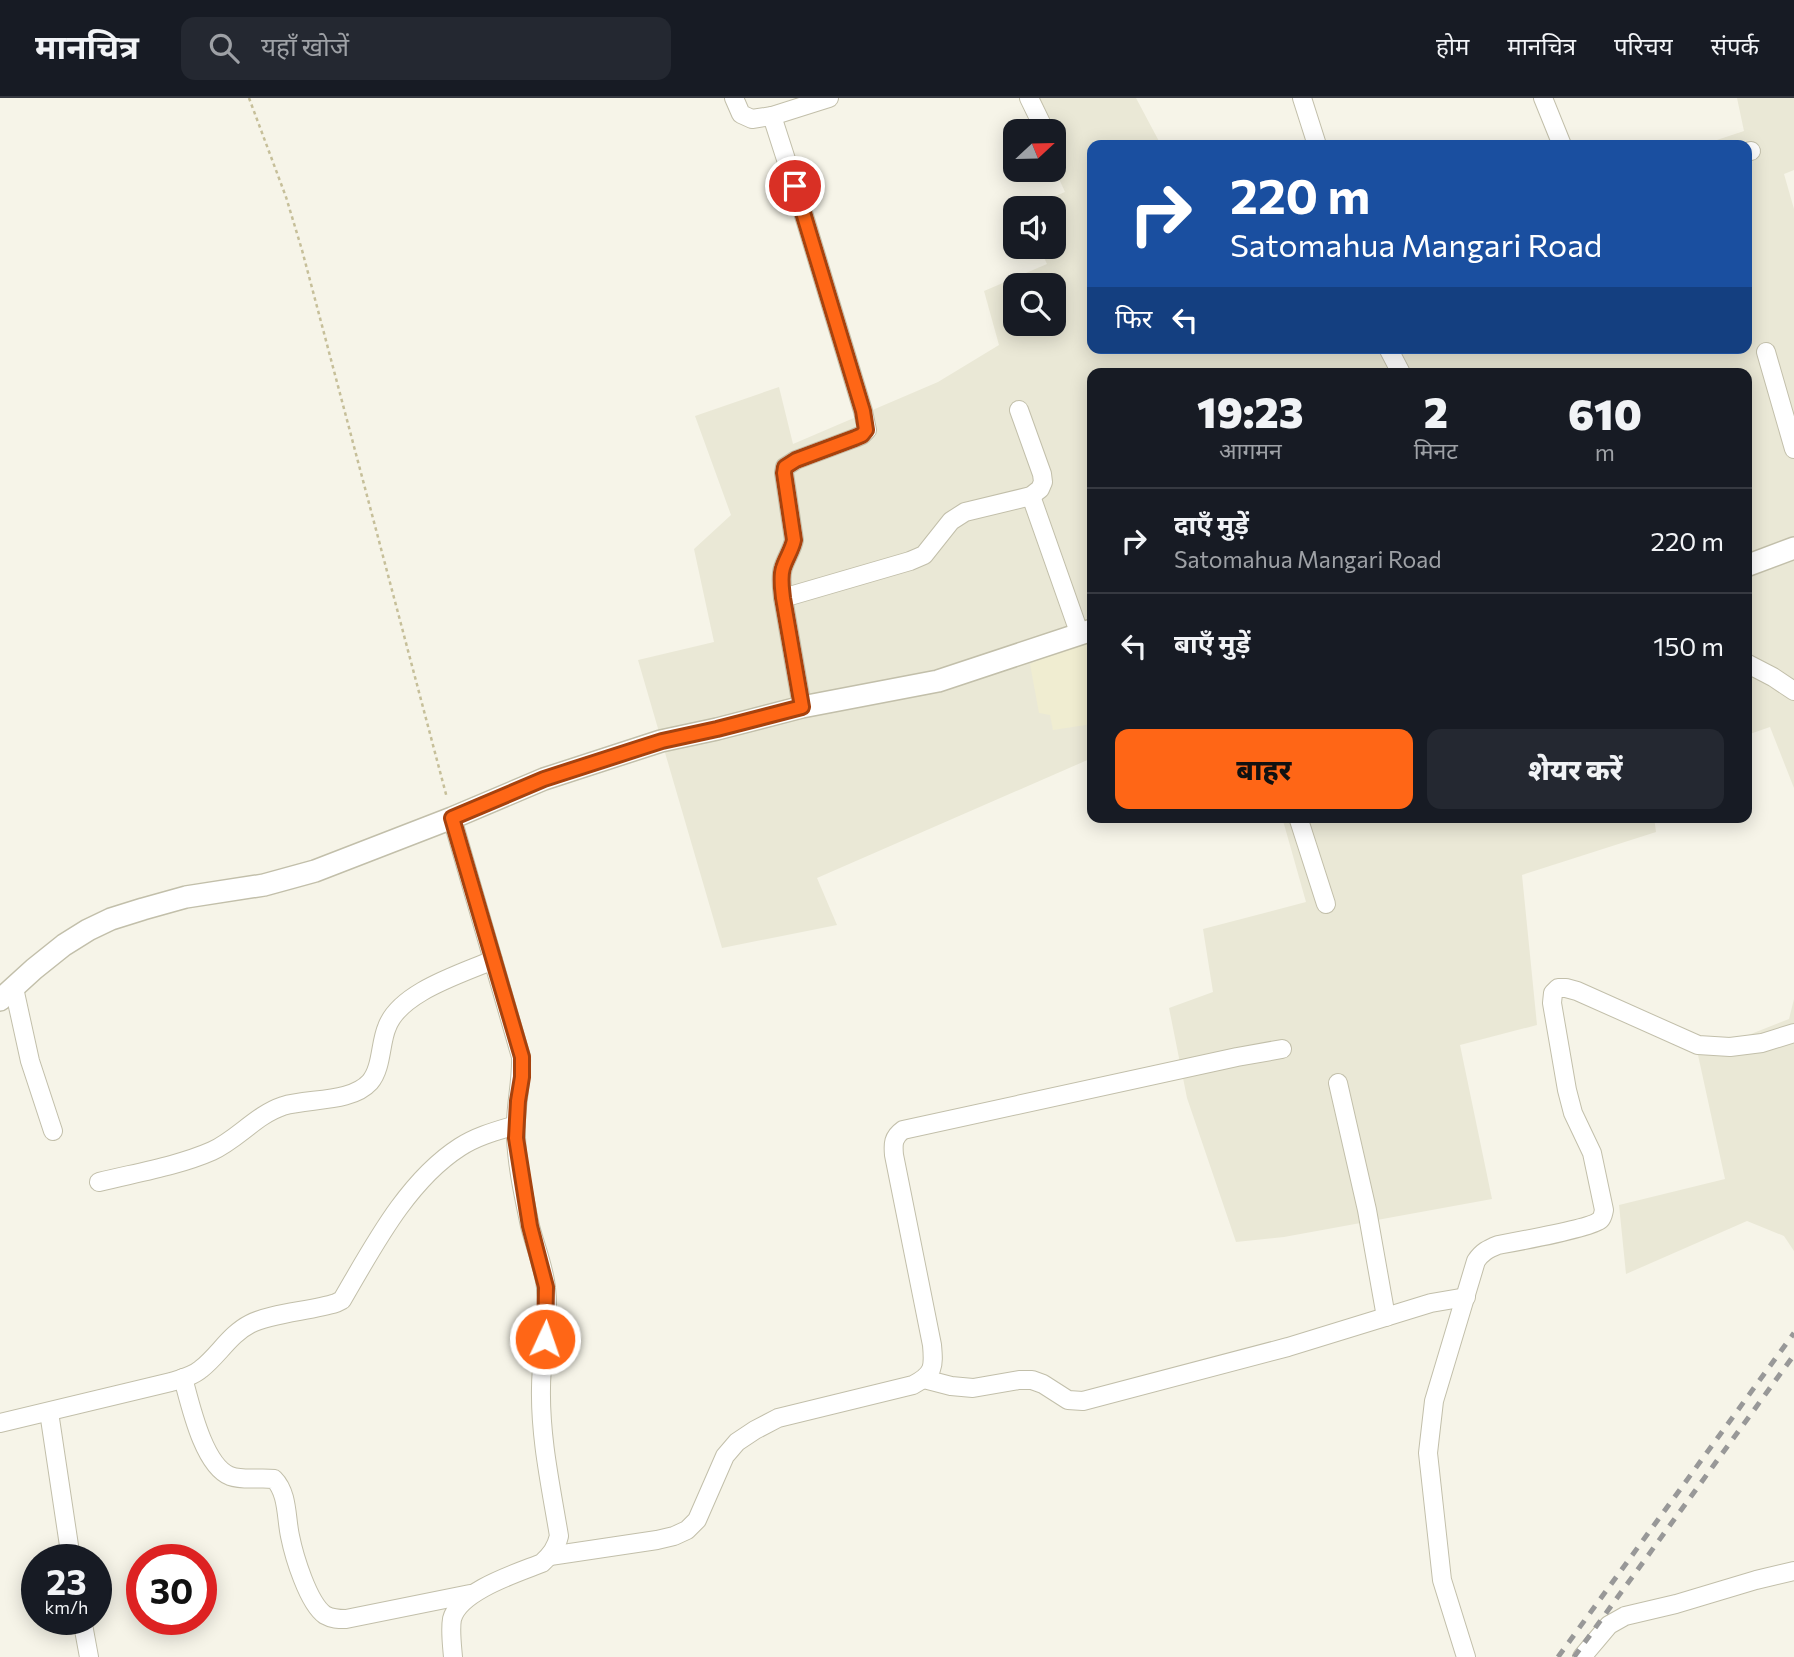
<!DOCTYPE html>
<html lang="hi">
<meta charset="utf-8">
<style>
body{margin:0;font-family:Commissioner,"Noto Sans Devanagari",sans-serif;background:#242831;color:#f1f3f6;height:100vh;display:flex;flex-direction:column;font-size:26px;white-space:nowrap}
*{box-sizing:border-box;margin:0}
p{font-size:23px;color:#9ea1a6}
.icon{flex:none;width:38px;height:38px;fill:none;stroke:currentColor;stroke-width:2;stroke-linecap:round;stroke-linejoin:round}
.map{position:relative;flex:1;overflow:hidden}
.panel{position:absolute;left:1087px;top:270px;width:665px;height:455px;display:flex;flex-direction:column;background:#171b24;border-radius:14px;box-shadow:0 4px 18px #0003}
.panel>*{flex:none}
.hud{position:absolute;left:1087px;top:42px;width:665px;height:214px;border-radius:14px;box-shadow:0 4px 18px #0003;background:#1a4fa0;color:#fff;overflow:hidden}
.needle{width:46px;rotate:68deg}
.fabs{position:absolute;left:1003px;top:21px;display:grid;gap:14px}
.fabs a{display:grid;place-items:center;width:63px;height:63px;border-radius:14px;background:#171b24;box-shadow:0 4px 18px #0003;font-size:35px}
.speed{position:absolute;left:21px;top:1446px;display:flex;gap:14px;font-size:35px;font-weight:700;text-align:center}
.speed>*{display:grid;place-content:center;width:91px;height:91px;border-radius:50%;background:#171b24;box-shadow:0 4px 18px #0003;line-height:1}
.speed small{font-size:18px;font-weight:400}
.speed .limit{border:10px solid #d22;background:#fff;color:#111}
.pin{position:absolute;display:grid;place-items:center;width:60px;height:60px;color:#fff;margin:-30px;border:4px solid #fff;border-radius:50%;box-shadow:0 2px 7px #0007}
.me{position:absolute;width:77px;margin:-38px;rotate:3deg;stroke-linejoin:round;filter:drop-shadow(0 0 5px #0008)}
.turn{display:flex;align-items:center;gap:24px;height:147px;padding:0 28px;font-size:32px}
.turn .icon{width:91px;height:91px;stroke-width:2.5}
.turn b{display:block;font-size:49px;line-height:60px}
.then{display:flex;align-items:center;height:66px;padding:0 28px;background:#0003;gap:14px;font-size:26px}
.eta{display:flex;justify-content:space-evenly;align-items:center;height:119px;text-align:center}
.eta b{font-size:42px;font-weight:800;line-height:49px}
.button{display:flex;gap:14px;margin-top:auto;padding:14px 28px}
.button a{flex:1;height:80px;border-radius:14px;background:#ff6616;color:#111;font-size:28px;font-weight:800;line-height:80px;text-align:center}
.button a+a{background:#242831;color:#f1f3f6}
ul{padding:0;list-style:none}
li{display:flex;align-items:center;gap:21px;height:105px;padding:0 28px;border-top:2px solid #363941}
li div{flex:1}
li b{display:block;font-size:26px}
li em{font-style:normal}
header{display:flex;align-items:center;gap:42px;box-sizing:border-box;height:98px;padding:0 35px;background:#171b24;border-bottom:2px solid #363941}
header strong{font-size:33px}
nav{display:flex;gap:38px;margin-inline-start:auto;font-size:24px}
.search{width:490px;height:63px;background:#242831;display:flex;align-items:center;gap:18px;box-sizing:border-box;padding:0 24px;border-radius:14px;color:#9ea1a6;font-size:26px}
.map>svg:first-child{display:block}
.residential{fill:#eae8d6;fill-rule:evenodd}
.education{fill:#f0edd1}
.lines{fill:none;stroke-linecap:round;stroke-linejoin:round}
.minor-casing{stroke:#c2bfaa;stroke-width:20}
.tertiary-casing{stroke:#c2bfaa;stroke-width:24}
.path{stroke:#c6bf99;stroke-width:2.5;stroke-dasharray:3.5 3.5;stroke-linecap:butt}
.minor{stroke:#fff;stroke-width:18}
.tertiary{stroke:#fff;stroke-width:21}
.rail{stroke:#989898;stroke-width:5;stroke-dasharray:9 9;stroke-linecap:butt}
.route-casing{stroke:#a6420e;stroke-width:18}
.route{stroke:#ff6616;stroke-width:12}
</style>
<header>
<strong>मानचित्र</strong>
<div class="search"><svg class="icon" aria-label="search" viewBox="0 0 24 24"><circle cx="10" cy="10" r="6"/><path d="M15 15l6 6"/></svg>यहाँ खोजें</div>
<nav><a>होम</a><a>मानचित्र</a><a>परिचय</a><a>संपर्क</a></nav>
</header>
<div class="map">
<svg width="1794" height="1559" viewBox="0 0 1794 1559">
<rect width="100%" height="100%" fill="#f6f4e8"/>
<g class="residential">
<path d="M1019,0h117l25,47h-69v203h654v-203h-44l42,-14 -7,-33h57v72l-10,4 10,35v579l-24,-61 -23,8 -1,-362h-654v385l-275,120 20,47 -115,23 -84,-288 76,-18 -20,-93 37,-34 -36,-99 84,-29 14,57 145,-62 61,-37 -15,-54 63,-27 -8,-17h15v-39h-27l38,-16 -11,-24v-37h-18zM1015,187h39v39h-39z"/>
<path d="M1282,719h372l2,15 -134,43 15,150 -77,20 32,154 -208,38 -48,5 -49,-144 -18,-90 44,-16 -10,-63 103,-27z"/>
<path d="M1794,901v252l-10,-15 -37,-15 -121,53 -7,-69 106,-26 -27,-124 91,-36z"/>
</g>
<path class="education" d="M1092,541v85l-39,6 -3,-15 -11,-2 -9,-49 50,-23z"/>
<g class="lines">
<g class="minor-casing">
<g id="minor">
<path d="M734,0l7,16 11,5 20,-3 57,-18"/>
<path d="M1029,0l16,33"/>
<path d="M1302,0l15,47"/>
<path d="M1543,0l19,47"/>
<path d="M772,18l30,93 61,202 4,19 -5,5 -7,3 -59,22 -11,7 -1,6 10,67c-2,10 -8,18 -11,28 -3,9 -1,20 0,30l19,109"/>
<path d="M1746,54l5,-1"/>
<path d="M1388,250l13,25"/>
<path d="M1766,254l28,97"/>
<path d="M1031,398l49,139"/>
<path d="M783,500l127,-37 14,-6 27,-34 14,-9 66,-16 9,-7 3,-7 -1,-8 -23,-64"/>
<path d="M1746,565l27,14 21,14"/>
<path d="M1298,719l28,87"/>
<path d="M452,720l69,239c1,27 -7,53 -5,80 1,29 8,60 14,89 5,20 14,41 16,62 4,33 -5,67 -5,100 -1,50 10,99 18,148 -3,12 -8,19 -17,27 -25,10 -83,28 -90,56 -2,11 0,26 1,38"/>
<path d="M14,890l16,73 23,70"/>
<path d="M1338,985l29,127 19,107"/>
<path d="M99,1084c36,-9 79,-16 113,-31 26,-12 44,-36 71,-45 26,-8 68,-3 87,-24 12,-14 10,-39 17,-55 13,-35 74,-53 106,-67"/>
<path d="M183,1280c7,25 20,87 47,98 14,5 30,1 44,3 14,14 12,39 16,57 4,20 18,67 35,79 7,4 13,4 21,4l124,-25"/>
<path d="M924,1281l27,7 22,2 46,-8h13l11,4 25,16 15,1 205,-54 143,-44 35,-6"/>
<path d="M49,1314l22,147"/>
<path d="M0,1325l171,-41c10,-3 22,-6 30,-13 17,-13 29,-35 49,-45 21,-11 61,-13 86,-21l6,-3c31,-53 65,-119 118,-153 17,-11 36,-16 56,-22"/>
<path d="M550,1458l107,-16 17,-4 13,-6 10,-10 28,-64 12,-14 18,-12 23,-12 135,-33c21,-11 21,-18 19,-40l-38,-190c-1,-11 -1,-18 9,-25l334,-73 45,-8"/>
<path d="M82,1521l7,38"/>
<path d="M1466,1559l-24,-77 -14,-127 6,-52 42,-140c6,-9 12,-12 22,-16 16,-3 94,-17 102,-25 3,-3 3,-6 4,-10l-12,-57 -19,-40 -6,-23 -15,-87 1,-10 5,-5h8l11,3 121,54 32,2 32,-4 32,-10"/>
<path d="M1582,1559l27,-32 16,-9 51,-12 80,-24 38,-9"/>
</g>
</g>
<g class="tertiary-casing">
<g id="tertiary">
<path d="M1746,468l48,-18"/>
<path d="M0,902l34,-31 30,-24 24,-15 23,-11 32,-10 43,-12 78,-12 51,-14 137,-53 92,-39 117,-38 56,-12 85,-22 136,-26 154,-51"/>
</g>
</g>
<path class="path" d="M249,0l37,99 16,53 145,548"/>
<use href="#minor" class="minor"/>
<use href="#tertiary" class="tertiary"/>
<g class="rail">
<path d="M1558,1559l236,-324"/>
<path d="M1574,1559l220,-302"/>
</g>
</g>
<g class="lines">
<g class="route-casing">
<path id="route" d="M545,1241l1,-52 -16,-61 -14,-88 2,-37 4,-24v-20l-70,-239 92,-39 96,-31 22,-7 55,-12 85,-22 -19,-109c-1,-10 -3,-21 0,-30 3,-10 9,-18 11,-28l-10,-67 1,-6 11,-7 59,-22 7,-3 4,-5 -3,-19 -68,-225"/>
</g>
<use href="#route" class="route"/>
</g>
</svg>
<div class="fabs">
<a><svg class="needle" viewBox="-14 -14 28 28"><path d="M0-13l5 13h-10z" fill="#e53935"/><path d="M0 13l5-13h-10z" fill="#9ea1a6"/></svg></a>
<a><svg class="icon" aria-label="sound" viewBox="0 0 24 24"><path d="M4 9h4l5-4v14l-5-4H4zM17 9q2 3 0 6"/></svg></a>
<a><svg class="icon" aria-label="search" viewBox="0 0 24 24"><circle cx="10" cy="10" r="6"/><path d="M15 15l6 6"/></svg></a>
</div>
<div class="speed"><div>23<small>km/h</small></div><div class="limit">30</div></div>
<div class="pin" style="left:795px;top:88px;background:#d93025"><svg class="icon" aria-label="arrive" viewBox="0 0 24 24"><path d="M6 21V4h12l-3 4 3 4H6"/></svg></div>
<svg class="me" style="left:545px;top:1241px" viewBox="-20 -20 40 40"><circle r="17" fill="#ff6616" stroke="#fff" stroke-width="3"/><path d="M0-11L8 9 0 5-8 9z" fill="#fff"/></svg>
<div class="hud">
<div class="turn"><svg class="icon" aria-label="right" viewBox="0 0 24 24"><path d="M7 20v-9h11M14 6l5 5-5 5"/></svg><div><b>220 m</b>Satomahua Mangari Road</div></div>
<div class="then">फिर<svg class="icon" aria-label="left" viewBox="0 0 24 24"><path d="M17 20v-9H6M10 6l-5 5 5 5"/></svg></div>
</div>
<section class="panel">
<div class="eta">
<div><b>19:23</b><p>आगमन</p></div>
<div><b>2</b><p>मिनट</p></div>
<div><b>610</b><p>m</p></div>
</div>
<ul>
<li><svg class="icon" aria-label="right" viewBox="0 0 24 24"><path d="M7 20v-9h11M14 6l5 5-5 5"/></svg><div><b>दाएँ मुड़ें</b><p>Satomahua Mangari Road</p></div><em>220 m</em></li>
<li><svg class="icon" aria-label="left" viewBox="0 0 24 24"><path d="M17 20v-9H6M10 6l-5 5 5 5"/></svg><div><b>बाएँ मुड़ें</b></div><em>150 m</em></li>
</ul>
<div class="button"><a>बाहर</a><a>शेयर करें</a></div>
</section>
</div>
